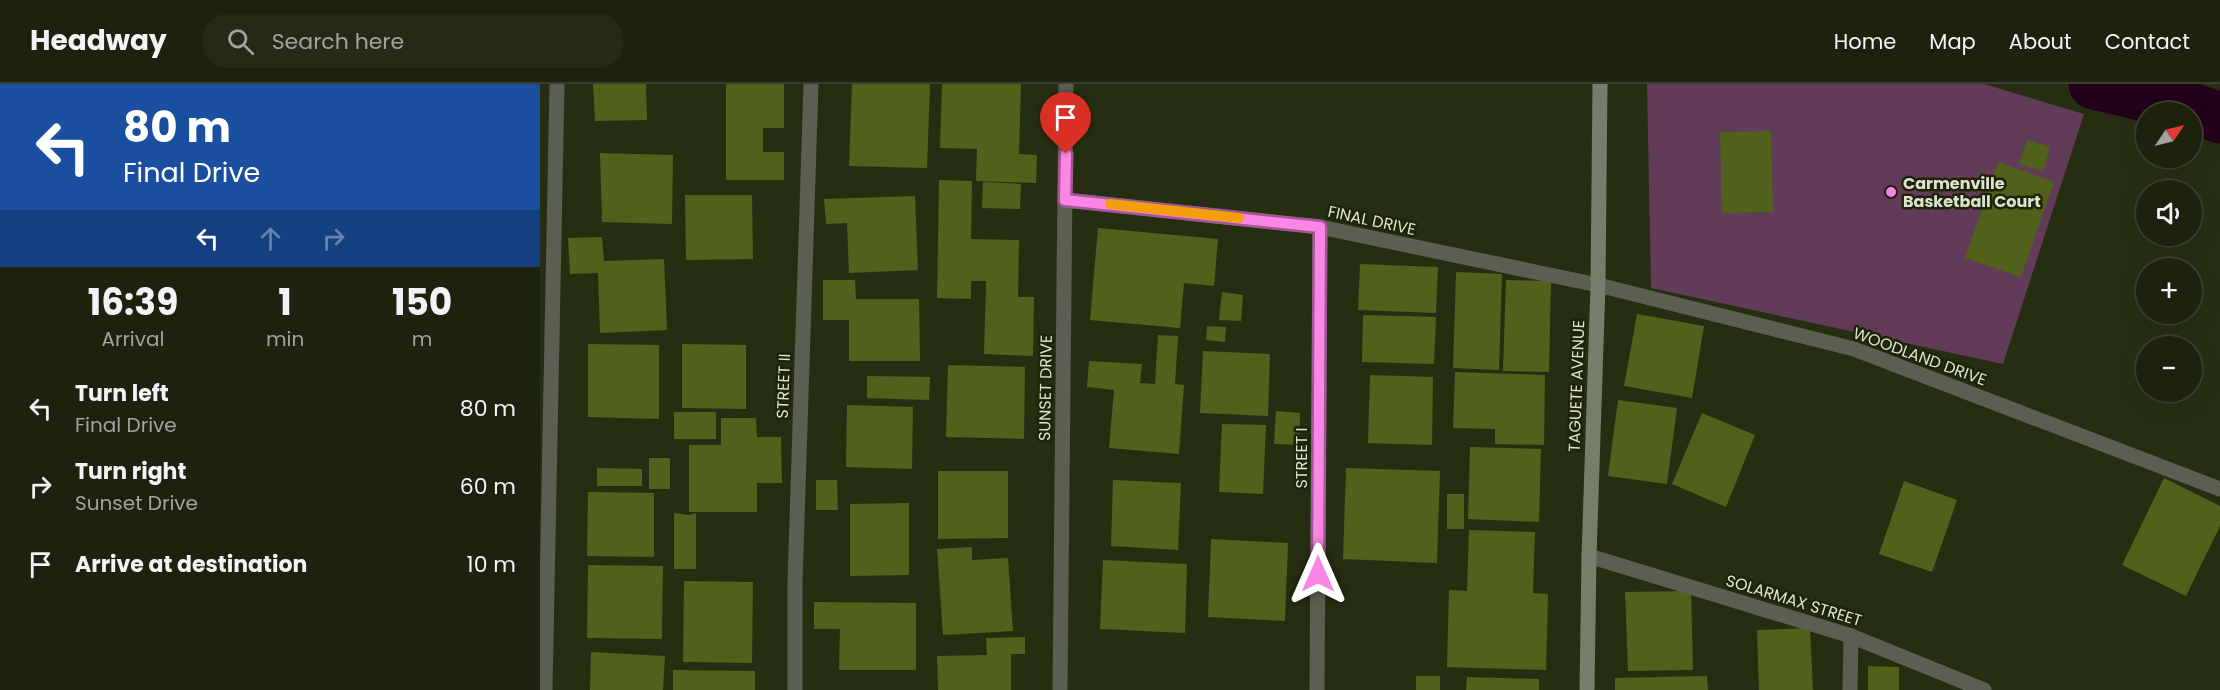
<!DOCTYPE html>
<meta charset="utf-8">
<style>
body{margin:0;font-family:Poppins,sans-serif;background:#252a17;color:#f1f3f6;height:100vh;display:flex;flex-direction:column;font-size:22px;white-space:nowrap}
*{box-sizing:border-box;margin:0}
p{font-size:20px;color:#a0a49e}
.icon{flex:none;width:33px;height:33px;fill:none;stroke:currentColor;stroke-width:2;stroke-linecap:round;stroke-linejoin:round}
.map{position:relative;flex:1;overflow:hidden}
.side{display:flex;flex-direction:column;background:#1c220e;width:540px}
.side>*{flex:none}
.hud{background:#1a4fa0;color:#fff;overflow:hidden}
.needle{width:39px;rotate:55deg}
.tools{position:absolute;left:1596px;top:18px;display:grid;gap:12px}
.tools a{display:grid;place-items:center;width:66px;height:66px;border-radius:50%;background:#1c220e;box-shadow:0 6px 24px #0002,0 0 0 2px #3a3f2e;font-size:30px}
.pin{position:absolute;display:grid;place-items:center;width:51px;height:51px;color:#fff;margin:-62px -26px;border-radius:50% 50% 50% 0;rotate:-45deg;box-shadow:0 0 6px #0007}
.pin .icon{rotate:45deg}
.me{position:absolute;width:66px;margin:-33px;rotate:0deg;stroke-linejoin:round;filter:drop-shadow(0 0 4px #0008)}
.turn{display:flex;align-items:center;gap:21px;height:126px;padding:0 24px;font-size:27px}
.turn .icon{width:78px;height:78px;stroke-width:2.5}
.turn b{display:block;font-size:42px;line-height:51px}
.lanes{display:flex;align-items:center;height:57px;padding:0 24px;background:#0003;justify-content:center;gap:30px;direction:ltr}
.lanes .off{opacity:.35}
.eta{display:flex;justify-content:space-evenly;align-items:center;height:102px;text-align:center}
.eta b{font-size:36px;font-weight:700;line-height:42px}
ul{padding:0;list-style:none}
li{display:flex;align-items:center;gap:18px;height:78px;padding:0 24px}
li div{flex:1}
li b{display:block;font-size:22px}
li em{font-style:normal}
header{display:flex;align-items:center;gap:36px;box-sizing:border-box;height:84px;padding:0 30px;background:#1c220e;border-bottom:2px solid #3a3f2e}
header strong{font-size:28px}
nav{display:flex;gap:33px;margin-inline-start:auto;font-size:21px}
.search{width:420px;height:54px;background:#252a17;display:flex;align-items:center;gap:15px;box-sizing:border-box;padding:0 21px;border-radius:24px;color:#a0a49e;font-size:22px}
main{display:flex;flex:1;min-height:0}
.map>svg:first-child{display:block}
.green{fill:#623b59}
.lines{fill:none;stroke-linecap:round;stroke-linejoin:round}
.river{stroke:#22001c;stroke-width:51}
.building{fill:#50611c}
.street{stroke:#5b5f52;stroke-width:15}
.secondary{stroke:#767d68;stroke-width:15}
.route-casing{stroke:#a35795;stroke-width:15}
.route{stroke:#fb86e5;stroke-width:10}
.slow{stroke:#f59e0b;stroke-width:10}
.poi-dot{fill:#fb86e5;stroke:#1d2408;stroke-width:2}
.labels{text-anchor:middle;stroke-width:5;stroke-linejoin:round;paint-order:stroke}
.poi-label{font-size:16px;font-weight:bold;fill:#dde3d2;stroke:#1d2408;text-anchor:start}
.street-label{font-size:16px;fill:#dde3d2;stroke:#1d2408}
</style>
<header>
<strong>Headway</strong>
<div class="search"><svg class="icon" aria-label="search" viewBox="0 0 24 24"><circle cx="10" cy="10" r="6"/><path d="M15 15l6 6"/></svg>Search here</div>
<nav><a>Home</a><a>Map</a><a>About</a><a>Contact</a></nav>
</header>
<main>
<section class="side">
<div class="hud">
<div class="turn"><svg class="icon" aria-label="left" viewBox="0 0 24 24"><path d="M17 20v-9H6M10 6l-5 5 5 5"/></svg><div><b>80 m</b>Final Drive</div></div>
<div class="lanes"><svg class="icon" aria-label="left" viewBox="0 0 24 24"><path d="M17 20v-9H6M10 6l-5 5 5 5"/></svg><svg class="icon off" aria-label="ahead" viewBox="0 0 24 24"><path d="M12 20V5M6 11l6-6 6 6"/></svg><svg class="icon off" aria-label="right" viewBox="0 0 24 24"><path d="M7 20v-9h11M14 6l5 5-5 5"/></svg></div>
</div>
<div class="eta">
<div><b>16:39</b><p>Arrival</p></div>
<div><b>1</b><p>min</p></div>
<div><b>150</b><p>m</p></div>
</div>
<ul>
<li><svg class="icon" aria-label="left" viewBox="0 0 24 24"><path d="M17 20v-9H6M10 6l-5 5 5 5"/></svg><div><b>Turn left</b><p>Final Drive</p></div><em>80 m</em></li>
<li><svg class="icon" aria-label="right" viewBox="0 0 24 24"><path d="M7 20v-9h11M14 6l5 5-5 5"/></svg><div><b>Turn right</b><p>Sunset Drive</p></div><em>60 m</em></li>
<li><svg class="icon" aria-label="arrive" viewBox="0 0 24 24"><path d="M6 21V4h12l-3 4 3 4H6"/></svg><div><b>Arrive at destination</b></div><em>10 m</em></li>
</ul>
</section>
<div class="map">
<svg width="1680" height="606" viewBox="0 0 1680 606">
<rect width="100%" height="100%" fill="#262e12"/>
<path class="green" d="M1107,0h337l100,30 -81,250 -352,-76z"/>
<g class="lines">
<path class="river" d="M1554,0l92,22 34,12"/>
</g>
<g class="building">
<path d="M53,0h53l1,36 -52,1z"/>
<path d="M186,0h58v44h-21v24h21v28h-58z"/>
<path d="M312,0h78l-3,84 -78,-2z"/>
<path d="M402,0h79l-2,70 18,1 -1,28 -60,-2 1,-32 -37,-1z"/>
<path d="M1231,47l2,81 -51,1 -2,-81z"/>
<path d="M1487,56l23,7 -7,24 -24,-7z"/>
<path d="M60,69l73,2 -1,69 -70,-2z"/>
<path d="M1458,78l56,20 -33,95 -56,-19z"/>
<path d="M399,96l33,1 -1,58 48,1 -1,57h16l-1,59 -49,-2 2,-73h-15v18l-34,-1z"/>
<path d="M443,98l38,2 -1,25 -38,-1z"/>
<path d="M145,111h67l1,64 -67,1z"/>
<path d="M375,112l3,74 -69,3 -2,-50 -21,1 -2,-25z"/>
<path d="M558,144l120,11 -4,47 -30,-3 -4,45 -90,-8z"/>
<path d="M62,153l2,24 60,-2 3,71 -67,3 -2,-60 -28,1 -2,-36z"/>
<path d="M820,180l78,3 -2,46 -78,-3z"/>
<path d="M916,188l46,2 -3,96 -46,-2z"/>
<path d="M283,196h32l1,19h63l1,62h-71v-41h-26z"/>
<path d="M966,196l45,1 -2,91 -46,-1z"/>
<path d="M682,208l21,3 -2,26 -22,-1z"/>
<path d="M1097,230l67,12 -12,72 -68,-12z"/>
<path d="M823,231l73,2 -2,47 -72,-2z"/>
<path d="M667,242l19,1 -1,15 -19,-2z"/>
<path d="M618,251l20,1 -3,48 9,1 -5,69 -70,-6 5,-58 -27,-3 2,-26 53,3 -2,19 15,1z"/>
<path d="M48,260l71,1v74l-71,-2z"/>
<path d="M142,260l64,1v64l-64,-1z"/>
<path d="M663,267l67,3 -2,62 -68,-3z"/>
<path d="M408,281l77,2 -1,72 -78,-2z"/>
<path d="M915,288l90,3 -1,70 -49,-1v-15l-42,-1z"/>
<path d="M830,291l63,2 -1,68 -64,-2z"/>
<path d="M327,292l63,1 -1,23 -62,-2z"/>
<path d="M1078,316l59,8 -10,76 -59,-8z"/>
<path d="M307,321l66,2 -1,62 -66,-2z"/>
<path d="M736,327l24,2 -1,32 -25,-1z"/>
<rect x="134" y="328" width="42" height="27"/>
<path d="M1162,329l53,22 -29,72 -54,-23z"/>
<path d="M181,334h35l1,19h24l1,46h-25v29h-68v-67h32z"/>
<path d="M682,340l44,1 -3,69 -44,-2z"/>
<path d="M930,363l71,2 -2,73 -71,-3z"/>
<rect x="109" y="374" width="21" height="31"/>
<path d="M57,384l45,1v17h-45z"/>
<path d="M806,384l94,3 -3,92 -94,-4z"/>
<path d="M398,387h70v67l-70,1z"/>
<path d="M1624,394l56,28v20l-34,70 -64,-31z"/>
<path d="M276,396h21l1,30h-22z"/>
<path d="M573,396l68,3 -3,67 -67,-4z"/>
<path d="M1364,397l53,19 -25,72 -53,-18z"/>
<path d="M48,408l66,1v64l-67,-1z"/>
<rect x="907" y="410" width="17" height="35"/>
<path d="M369,419v72l-59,1v-72z"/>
<path d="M134,429l15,2 7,-2v56h-22z"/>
<path d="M929,446l66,2 -2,61 15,1 -2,76 -99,-3 2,-77 18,1z"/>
<path d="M671,455l77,4 -3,78 -77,-4z"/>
<path d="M432,463v13l36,-2 5,73 -70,4 -6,-86z"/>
<path d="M563,476l84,4 -2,69 -85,-4z"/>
<path d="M48,481l75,1 -1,73 -75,-1z"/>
<path d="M144,497l69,1 -1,81 -69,-1z"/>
<path d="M1151,507l2,79 -65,1 -3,-79z"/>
<path d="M274,518l102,1v67h-77l1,-41h-26z"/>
<path d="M1270,544l3,62h-54l-2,-60z"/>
<path d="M485,553v17h-14v36h-73l-1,-34 50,-1 -1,-17z"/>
<path d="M51,568l74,4 -2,34h-73z"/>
<path d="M1328,582l31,1v23h-31z"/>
<path d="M133,586l82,1v19h-82z"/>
<rect x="876" y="592" width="24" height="14"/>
<path d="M1167,592l1,14h-93v-12z"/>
<path d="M927,593l72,2v11h-73z"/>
</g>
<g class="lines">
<g class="street">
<path d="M526,116l254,27 278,58 256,64 366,140"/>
<path d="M1049,472l262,80 133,54"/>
<path d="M5,606l12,-606"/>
<path d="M255,606v-108l16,-498"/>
<path d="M520,606l6,-606"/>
<path d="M777,606l3,-463"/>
<path d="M1310,606l1,-54"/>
</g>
<path class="secondary" d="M1047,606l2,-134 9,-271 2,-201"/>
</g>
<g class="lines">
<g class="route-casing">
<path id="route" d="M526,70l-1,46 255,27 -2,347"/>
</g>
<use href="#route" class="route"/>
<path class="slow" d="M570,120l129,14"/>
</g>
<circle class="poi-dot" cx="1351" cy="108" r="6"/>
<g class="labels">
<g class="poi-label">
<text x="1363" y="105">Carmenville<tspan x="1363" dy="18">Basketball Court</tspan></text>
</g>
<g class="street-label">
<text transform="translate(832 136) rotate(12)" y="6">FINAL DRIVE</text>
<text transform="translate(1380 272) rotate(20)" y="6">WOODLAND DRIVE</text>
<text transform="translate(243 302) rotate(-88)" y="6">STREET II</text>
<text transform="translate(1036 302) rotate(-88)" y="6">TAGUETE AVENUE</text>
<text transform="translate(505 304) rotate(-89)" y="6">SUNSET DRIVE</text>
<text transform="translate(761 374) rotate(-90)" y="6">STREET I</text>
<text transform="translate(1254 516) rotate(17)" y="6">SOLARMAX STREET</text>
</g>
</g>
</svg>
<div class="tools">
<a><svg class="needle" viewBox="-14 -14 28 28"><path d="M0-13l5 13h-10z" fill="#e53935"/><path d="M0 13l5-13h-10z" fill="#a0a49e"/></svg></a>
<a><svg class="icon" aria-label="sound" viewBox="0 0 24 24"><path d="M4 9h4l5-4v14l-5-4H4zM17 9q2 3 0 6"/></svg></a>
<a>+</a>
<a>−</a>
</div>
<div class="pin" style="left:526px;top:70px;background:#d93025"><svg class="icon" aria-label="arrive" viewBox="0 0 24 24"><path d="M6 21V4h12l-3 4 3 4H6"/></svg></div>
<svg class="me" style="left:778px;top:490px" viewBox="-20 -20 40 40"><path d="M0-17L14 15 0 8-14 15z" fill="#fb86e5" stroke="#fff" stroke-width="4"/></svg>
</div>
</main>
